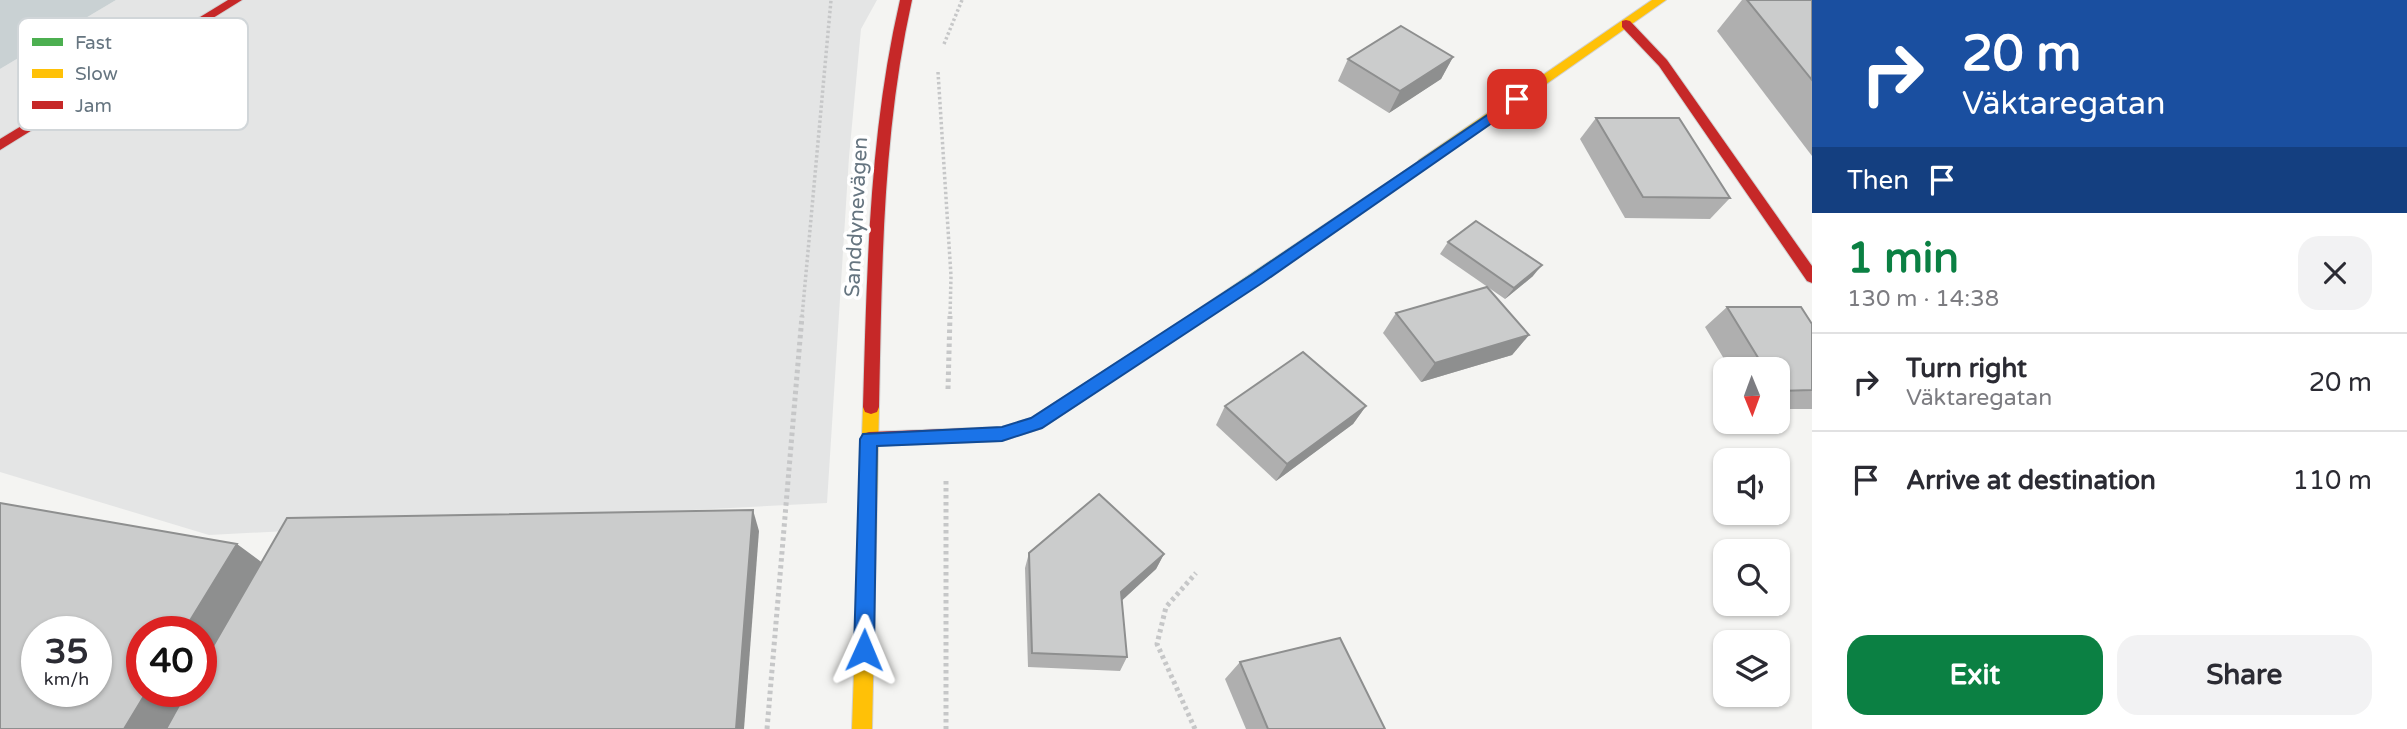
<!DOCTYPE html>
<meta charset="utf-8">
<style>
body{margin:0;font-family:"Varela Round",sans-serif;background:#f2f2f3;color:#2b2b33;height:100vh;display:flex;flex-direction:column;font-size:26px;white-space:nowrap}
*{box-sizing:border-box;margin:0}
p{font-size:23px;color:#7c7c81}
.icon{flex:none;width:38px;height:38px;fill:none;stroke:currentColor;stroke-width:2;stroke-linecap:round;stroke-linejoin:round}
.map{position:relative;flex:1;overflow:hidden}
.drawer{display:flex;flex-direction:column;background:#fff;width:595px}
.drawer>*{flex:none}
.top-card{background:#1a4fa0;color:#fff;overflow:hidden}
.needle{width:46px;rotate:179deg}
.controls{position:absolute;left:1713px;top:357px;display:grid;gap:14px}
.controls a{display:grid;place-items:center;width:77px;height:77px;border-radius:14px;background:#fff;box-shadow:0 2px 5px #0004;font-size:35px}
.speed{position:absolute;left:21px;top:616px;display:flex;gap:14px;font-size:35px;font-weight:700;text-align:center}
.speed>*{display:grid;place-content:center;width:91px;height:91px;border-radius:50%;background:#fff;box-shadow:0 2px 5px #0004;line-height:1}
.speed small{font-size:18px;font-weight:400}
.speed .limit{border:10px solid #d22;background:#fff;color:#111}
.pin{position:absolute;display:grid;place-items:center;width:60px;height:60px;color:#fff;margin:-30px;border-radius:14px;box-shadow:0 4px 10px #0006}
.me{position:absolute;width:77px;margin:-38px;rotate:1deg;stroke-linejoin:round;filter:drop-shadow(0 0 5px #0008)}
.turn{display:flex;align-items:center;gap:24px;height:147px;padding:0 35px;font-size:32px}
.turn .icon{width:91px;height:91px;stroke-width:2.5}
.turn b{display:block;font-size:49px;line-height:60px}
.then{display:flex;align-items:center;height:66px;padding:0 35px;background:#0003;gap:14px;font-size:26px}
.round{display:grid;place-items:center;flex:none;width:74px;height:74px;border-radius:21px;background:#f2f2f3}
.headline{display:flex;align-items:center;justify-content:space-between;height:119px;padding:0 35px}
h1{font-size:42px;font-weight:700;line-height:52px;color:#0b8043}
.primary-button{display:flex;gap:14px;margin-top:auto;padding:14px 35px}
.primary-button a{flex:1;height:80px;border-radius:21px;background:#0b8043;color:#fff;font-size:28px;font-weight:700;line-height:80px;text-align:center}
.primary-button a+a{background:#f2f2f3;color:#2b2b33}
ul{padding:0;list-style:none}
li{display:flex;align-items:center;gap:21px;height:98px;padding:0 35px;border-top:2px solid #e1e1e2}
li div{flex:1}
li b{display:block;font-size:26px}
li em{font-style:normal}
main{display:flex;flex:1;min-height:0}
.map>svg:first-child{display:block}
.built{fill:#e4e5e5}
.water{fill:#c9d1d3}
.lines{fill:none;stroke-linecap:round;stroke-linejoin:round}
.fast-casing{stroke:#d1d1d1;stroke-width:2}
.slow-casing{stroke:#d1d1d1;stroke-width:2}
.jam-casing{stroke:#d1d1d1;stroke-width:2}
.path-far1{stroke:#c6c7c8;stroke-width:3.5;stroke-dasharray:2.5 2.5;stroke-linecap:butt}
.path{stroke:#c6c7c8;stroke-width:5;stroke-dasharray:3.5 3.5;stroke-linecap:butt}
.fast{fill:#4caf50;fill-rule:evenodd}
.slow{fill:#ffc107;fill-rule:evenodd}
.jam{fill:#c62828;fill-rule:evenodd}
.wall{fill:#afafaf}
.shaded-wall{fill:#8e8f8f}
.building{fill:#cbcccc;stroke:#8e8f8f;stroke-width:2;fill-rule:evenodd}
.route{fill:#1a73e8;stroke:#114b97;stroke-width:2}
.labels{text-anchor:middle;stroke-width:7;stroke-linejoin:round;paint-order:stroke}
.street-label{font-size:21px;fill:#667580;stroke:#fff}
.key{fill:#fff;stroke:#d1d6d9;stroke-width:2}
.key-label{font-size:19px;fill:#667580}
</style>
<main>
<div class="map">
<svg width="1812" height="729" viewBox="0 0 1812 729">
<rect width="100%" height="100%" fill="#f4f4f2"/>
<path class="built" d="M116,0h761l-16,29 -12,128 -22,346 -618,32 -209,-63v-403z"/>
<path class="water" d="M0,0h116l-116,69z"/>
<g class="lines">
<g class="fast-casing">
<path id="fast" d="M1424,158l5,2 2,3 -2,3 -225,154h-10l-3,-4 3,-4z"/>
</g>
<g class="slow-casing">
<g id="slow">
<path d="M1652,0h14l-237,166h-10l-2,-3 2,-3z"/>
<path d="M871,400l6,2 2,5 -7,322h-20l11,-322 2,-5z"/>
</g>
</g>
<g class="jam-casing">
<g id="jam">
<path d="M228,0h14l-242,150v-11z"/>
<path d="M900,0h12c-30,135 -30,270 -33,407l-2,5 -6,2 -6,-2 -2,-5c4,-137 6,-273 37,-407z"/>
<path d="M1626,20l4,1 37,39 145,206v17l-5,-2 -148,-215 -37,-39v-6z"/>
<path d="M1199,310l8,6 -3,4 -162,108 -40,13 -133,5 -6,-2 -2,-5 2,-5 6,-2 133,-5 29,-9z"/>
</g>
</g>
<g class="path-far1">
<path d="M944,44l18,-44"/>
<path d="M938,72l13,204 -1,41"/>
<path d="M802,317l29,-317"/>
</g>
<g class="path">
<path d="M948,389l2,-73"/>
<path d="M946,481v248"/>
<path d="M767,729l35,-413"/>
<path d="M1195,729l-38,-85 9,-37 30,-34"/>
</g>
<use href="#fast" class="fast"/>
<use href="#slow" class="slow"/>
<use href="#jam" class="jam"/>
</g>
<g class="wall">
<path d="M1742,0h70v156l-95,-125z"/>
<path d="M1453,57l-12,22 -52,34 -51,-32 10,-22z"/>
<path d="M1596,118l134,80 -20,21 -85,-1 -45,-79z"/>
<path d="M1448,242l85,34 -28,23 -65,-45z"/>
<path d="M1727,307l85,17v85h-34v-40h-48l-25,-42z"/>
<path d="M1396,313l133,22 -17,20 -91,27 -38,-49z"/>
<path d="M1225,406h141l-13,18 -77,57 -60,-56z"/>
<path d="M1029,553l135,1 -8,15 -34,31 5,57 -7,14 -92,-4 -3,-99z"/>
<path d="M1240,662l145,67h-139l-21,-50z"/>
</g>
<g class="shaded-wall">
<path d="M1453,57l-12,22 -52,34 11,-22z"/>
<path d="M1542,265l-9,11 -28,23 9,-11z"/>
<path d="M1529,335l-17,20 -91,27 14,-19z"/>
<path d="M1366,406l-13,18 -77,57 11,-17z"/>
<path d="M753,510l6,21 -15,198h-8z"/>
<path d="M237,544l27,20 -63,106v-38h-18z"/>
<path d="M1164,554l-8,15 -41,38 6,-15z"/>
<path d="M147,691h42l-22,38h-43z"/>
</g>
<g class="building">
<path d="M1747,0h65v80z"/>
<path d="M1401,26l52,31 -53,34 -52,-32z"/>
<path d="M1596,118h83l51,80 -87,-1z"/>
<path d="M1476,221l66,44 -28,23 -66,-46z"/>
<path d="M1487,287l42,48 -94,28 -39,-50z"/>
<path d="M1727,307h74l11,17v66l-34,1v-22h-13z"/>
<path d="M1303,352l63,54 -79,58 -62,-58z"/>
<path d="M1099,494l65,60 -43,38 6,65 -95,-4 -3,-100z"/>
<path d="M0,503l237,41 -54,88h-41v59h5l-23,38h-124zM37,632h59v59h-59z"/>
<path d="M753,510l-17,219h-570l21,-38h14v-24l86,-149z"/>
<path d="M1340,638l45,91h-117l-28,-67z"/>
</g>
<path class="route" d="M1517,95l7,4 -2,3 -260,181 -220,145 -40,13 -125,5 -3,204 -3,7 -7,2 -7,-2 -3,-7 6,-211 3,-5 139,-7 29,-9 220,-143z"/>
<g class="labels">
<g class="street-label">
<text transform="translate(856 217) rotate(-87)" y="7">Sanddynevägen</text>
</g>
</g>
<rect x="18" y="18" width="230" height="112" rx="10" class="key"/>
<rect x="32" y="38" width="31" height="8" fill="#4caf50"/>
<rect x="32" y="69" width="31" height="9" fill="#ffc107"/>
<rect x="32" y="101" width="31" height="8" fill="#c62828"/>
<g class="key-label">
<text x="75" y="49">Fast</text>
<text x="75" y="80">Slow</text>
<text x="75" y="112">Jam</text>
</g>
</svg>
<div class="controls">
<a><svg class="needle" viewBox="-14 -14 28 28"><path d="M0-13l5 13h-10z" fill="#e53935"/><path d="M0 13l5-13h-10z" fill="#7c7c81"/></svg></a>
<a><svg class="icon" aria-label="sound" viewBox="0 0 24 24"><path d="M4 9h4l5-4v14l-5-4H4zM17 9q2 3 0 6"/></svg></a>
<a><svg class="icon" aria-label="search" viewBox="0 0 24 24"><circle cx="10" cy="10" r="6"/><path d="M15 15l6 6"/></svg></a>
<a><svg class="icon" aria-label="layers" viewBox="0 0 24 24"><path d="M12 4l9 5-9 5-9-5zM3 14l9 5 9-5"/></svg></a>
</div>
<div class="speed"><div>35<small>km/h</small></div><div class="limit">40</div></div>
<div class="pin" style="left:1517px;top:99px;background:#d93025"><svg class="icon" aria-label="arrive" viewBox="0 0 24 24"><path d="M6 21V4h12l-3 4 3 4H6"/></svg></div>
<svg class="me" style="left:864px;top:650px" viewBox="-20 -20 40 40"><path d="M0-17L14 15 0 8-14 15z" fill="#1a73e8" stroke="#fff" stroke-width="4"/></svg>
</div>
<section class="drawer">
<div class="top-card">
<div class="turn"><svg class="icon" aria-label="right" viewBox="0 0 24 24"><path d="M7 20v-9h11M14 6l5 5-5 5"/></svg><div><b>20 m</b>Väktaregatan</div></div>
<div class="then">Then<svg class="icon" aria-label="arrive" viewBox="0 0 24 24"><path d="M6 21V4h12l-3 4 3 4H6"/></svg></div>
</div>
<div class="headline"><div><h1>1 min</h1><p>130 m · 14:38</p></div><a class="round"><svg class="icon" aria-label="close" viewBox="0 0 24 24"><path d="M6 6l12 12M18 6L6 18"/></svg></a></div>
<ul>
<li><svg class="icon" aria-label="right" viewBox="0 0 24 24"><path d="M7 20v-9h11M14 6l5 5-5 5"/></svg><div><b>Turn right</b><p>Väktaregatan</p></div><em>20 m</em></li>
<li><svg class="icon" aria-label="arrive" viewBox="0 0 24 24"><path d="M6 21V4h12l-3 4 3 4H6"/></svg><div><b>Arrive at destination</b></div><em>110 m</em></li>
</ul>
<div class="primary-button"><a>Exit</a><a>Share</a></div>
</section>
</main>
